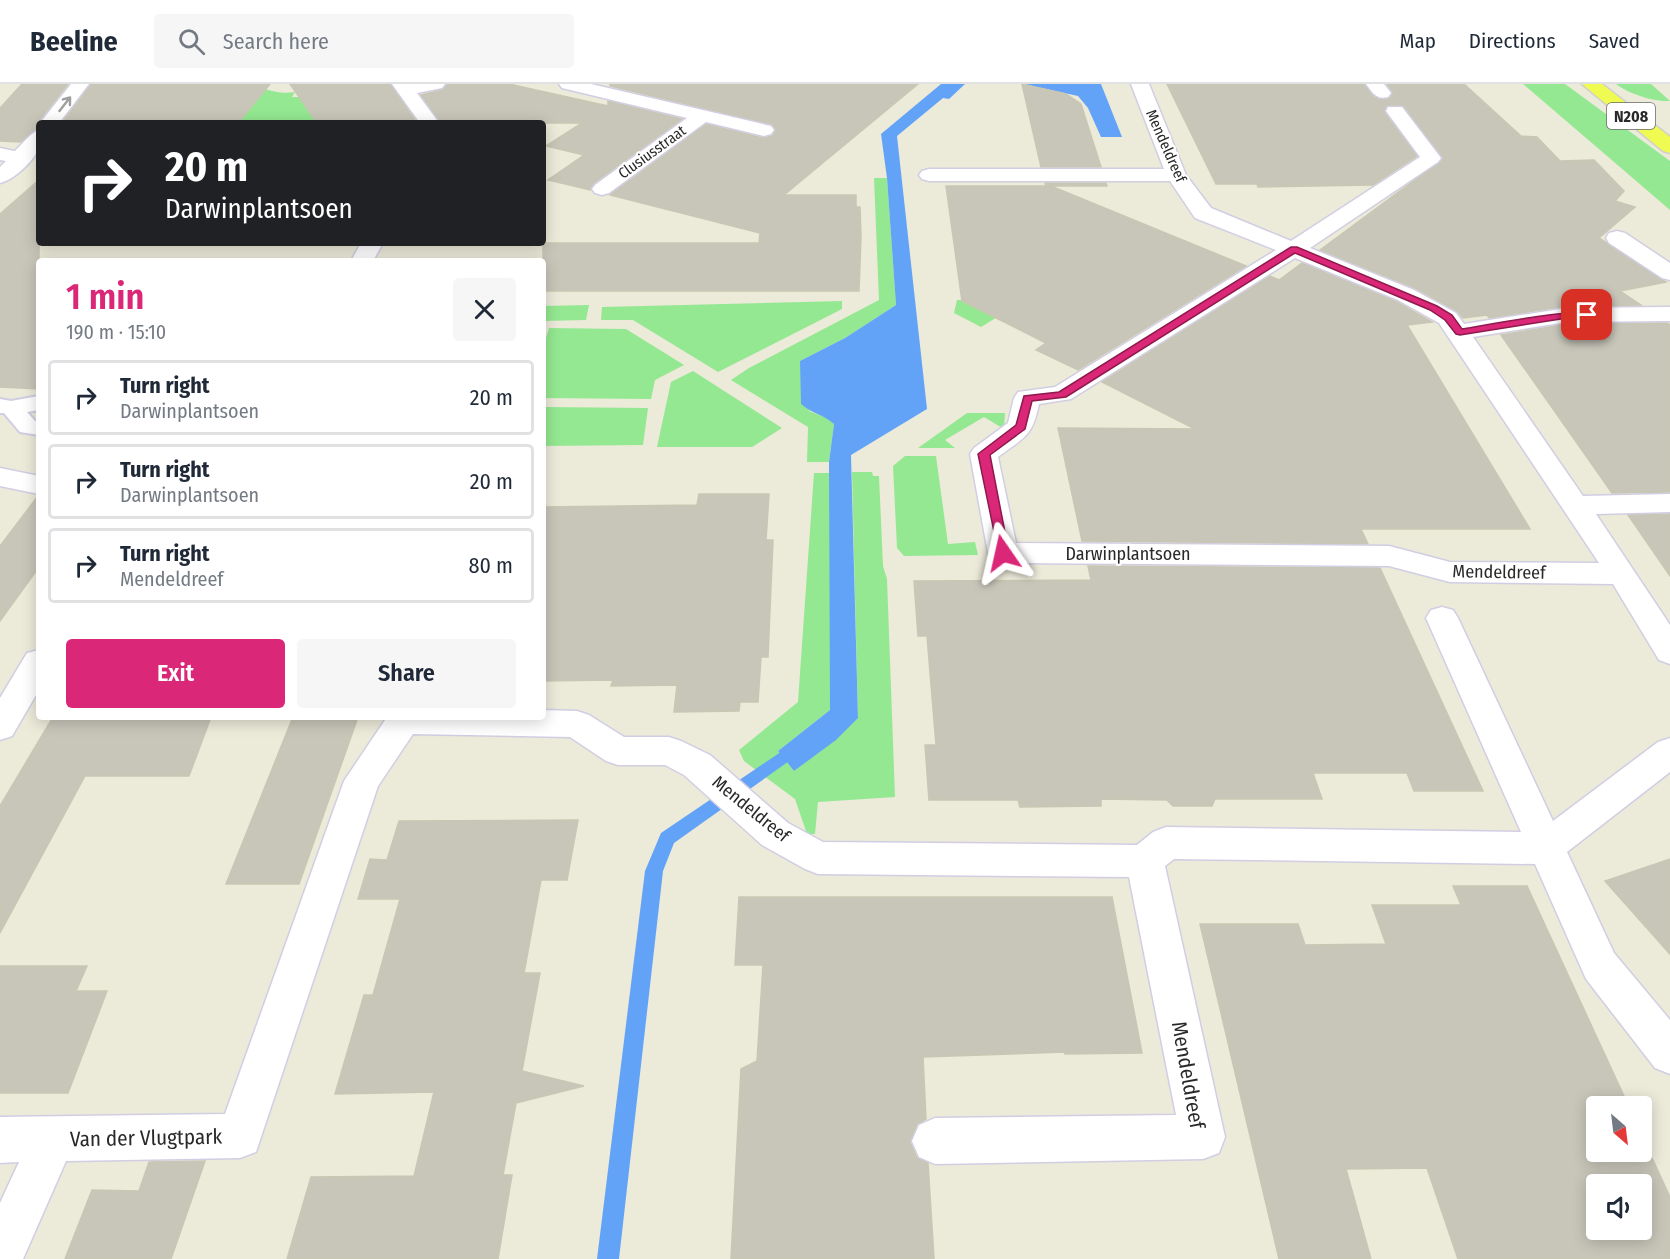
<!DOCTYPE html>
<meta charset="utf-8">
<style>
body{margin:0;font-family:"Fira Sans Condensed",sans-serif;background:#f6f6f7;color:#1f2937;height:100vh;display:flex;flex-direction:column;font-size:22px;white-space:nowrap}
*{box-sizing:border-box;margin:0}
p{font-size:20px;color:#747a83}
.icon{flex:none;width:33px;height:33px;fill:none;stroke:currentColor;stroke-width:2;stroke-linecap:round;stroke-linejoin:round}
.map{position:relative;flex:1;overflow:hidden}
.sheet{position:absolute;left:36px;top:174px;width:510px;height:462px;display:flex;flex-direction:column;background:#fff;border-radius:6px;box-shadow:0 3px 15px #0003}
.sheet>*{flex:none}
.hud{position:absolute;left:36px;top:36px;width:510px;height:126px;border-radius:6px;box-shadow:0 3px 15px #0003;background:#202124;color:#fff;overflow:hidden}
.needle{width:39px;rotate:152deg}
.controls{position:absolute;left:1586px;top:1012px;display:grid;gap:12px}
.controls a{display:grid;place-items:center;width:66px;height:66px;border-radius:6px;background:#fff;box-shadow:0 3px 15px #0003;font-size:30px}
.pin{position:absolute;display:grid;place-items:center;width:51px;height:51px;color:#fff;margin:-26px;border-radius:12px;box-shadow:0 3px 9px #0006}
.me{position:absolute;width:66px;margin:-33px;rotate:349deg;stroke-linejoin:round;filter:drop-shadow(0 0 4px #0008)}
.turn{display:flex;align-items:center;gap:21px;height:126px;padding:0 30px;font-size:27px}
.turn .icon{width:78px;height:78px;stroke-width:2.5}
.turn b{display:block;font-size:42px;line-height:51px}
.round{display:grid;place-items:center;flex:none;width:63px;height:63px;border-radius:6px;background:#f6f6f7}
.head{display:flex;align-items:center;justify-content:space-between;height:102px;padding:0 30px}
h1{font-size:36px;font-weight:600;line-height:45px;color:#db2777}
.button{display:flex;gap:12px;margin-top:auto;padding:12px 30px}
.button a{flex:1;height:69px;border-radius:6px;background:#db2777;color:#fff;font-size:24px;font-weight:600;line-height:69px;text-align:center}
.button a+a{background:#f6f6f7;color:#1f2937}
ul{padding:0;list-style:none}
li{display:flex;align-items:center;gap:18px;height:75px;margin:0 12px 9px;padding:0 18px;border:3px solid #e0e1e3;border-radius:6px}
li div{flex:1}
li b{display:block;font-size:22px}
li em{font-style:normal}
header{display:flex;align-items:center;gap:36px;box-sizing:border-box;height:84px;padding:0 30px;background:#fff;border-bottom:2px solid #e0e1e3}
header strong{font-size:28px}
nav{display:flex;gap:33px;margin-inline-start:auto;font-size:21px}
.search{width:420px;height:54px;background:#f6f6f7;display:flex;align-items:center;gap:15px;box-sizing:border-box;padding:0 21px;border-radius:6px;color:#747a83;font-size:22px}
.map>svg:first-child{display:block}
.green{fill:#94e891}
.water{fill:#63a3f7}
.lines{fill:none;stroke-linecap:round;stroke-linejoin:round}
.stream{fill:#63a3f7;fill-rule:evenodd}
.building{fill:#c8c6b9;stroke:#c8c7b3;stroke-width:1.5;fill-rule:evenodd}
.lane-casing{stroke:#d1cee3;stroke-width:4}
.street-casing{stroke:#d1cee3;stroke-width:3}
.secondary-casing{stroke:#d1cee3;stroke-width:3}
.primary-casing{stroke:#d0d0d0;stroke-width:3}
.lane{fill:#fff;fill-rule:evenodd}
.street{fill:#fff;fill-rule:evenodd}
.secondary{fill:#fff;fill-rule:evenodd}
.primary{fill:#effb50;fill-rule:evenodd}
.oneway{stroke:#9f9f9f}
.route{fill:#db2777;stroke:#8e194d;stroke-width:1.5}
.labels{text-anchor:middle;stroke-width:4.5;stroke-linejoin:round;paint-order:stroke}
.far-street-label{font-size:15px;fill:#292929;stroke:#fff}
.shield{fill:#fff;stroke:#696969;stroke-width:1.5}
.shield-label{font-size:16px;font-weight:bold;fill:#292929}
.street-label{font-size:18px;fill:#292929;stroke:#fff}
.near-street-label{font-size:21px;fill:#292929;stroke:#fff}
</style>
<header>
<strong>Beeline</strong>
<div class="search"><svg class="icon" aria-label="search" viewBox="0 0 24 24"><circle cx="10" cy="10" r="6"/><path d="M15 15l6 6"/></svg>Search here</div>
<nav><a>Map</a><a>Directions</a><a>Saved</a></nav>
</header>
<div class="map">
<svg width="1670" height="1175" viewBox="0 0 1670 1175">
<rect width="100%" height="100%" fill="#ecead9"/>
<g class="green">
<path d="M238,0c19,0 38,12 57,8l-3,5h11l16,26h-116z"/>
<path d="M1523,0h42l105,77v49z"/>
<path d="M1616,0h35l19,17c-16,1 -41,-7 -54,-17z"/>
<path d="M874,94h13l9,127 -51,33 -45,23 9,50 18,7 7,6 -5,38h-22l1,-35 -77,-47 18,-12 130,-68z"/>
<path d="M957,216h29l21,11 -26,16 -27,-14z"/>
<path d="M842,217v8l-124,63 -85,-52h-32l1,-13z"/>
<path d="M589,221l-3,15 -43,1v-15z"/>
<path d="M549,244l77,1 58,36 -29,15 -4,19 -108,-1v-50z"/>
<path d="M693,287l89,57 -30,19h-95l14,-65z"/>
<path d="M543,323l105,1 -5,37 -100,1z"/>
<path d="M967,329h38l-1,16 -20,-12 -39,23 10,8h-37z"/>
<path d="M905,372h31l12,88 27,-2 3,13 -74,1 -7,-8 -4,-82z"/>
<path d="M852,388h20l1,4h6l4,90 4,13 8,218 -77,5 -3,32h-8l-12,-35 -51,-38 -5,-11 59,-48 16,-229h16v237l-52,41 16,20 64,-53z"/>
</g>
<g class="water">
<path d="M941,0h24l-16,15 -6,-1 -46,38 30,273 -76,46 7,263 -22,22 -42,31 -16,-20 52,-41 -1,-248 5,-38c-10,-9 -23,-11 -33,-20l-1,-43 45,-23 51,-33 -9,-127 -6,-44z"/>
<path d="M1023,0h78l21,53h-21l-13,-29 -10,-12z"/>
</g>
<g class="lines">
<path class="stream" d="M800,655l6,2 2,4 -2,4 -132,94 -11,28 -44,388h-22l48,-388 16,-38z"/>
</g>
<g class="building">
<path d="M22,0h46l-30,38 1,6 -19,14 -20,-1v-33z"/>
<path d="M91,0h179l-32,39h-176z"/>
<path d="M290,0h100l27,39h-100z"/>
<path d="M447,0h62l99,22v-5l74,18 -88,64 -4,7 -42,-10 36,-25 -38,-9 36,-23h-141l-20,-28 21,-5z"/>
<path d="M610,0h308l-134,111h72v12h4l1,30 -2,54h-316v-48h216l1,-10 -150,-38 96,-71 57,14 9,-2 4,-5 -3,-6 -163,-39z"/>
<path d="M1022,0l44,10 15,10 20,63h-60z"/>
<path d="M1167,0h197l10,13 10,3 6,-2 3,-5 -6,-9h77l57,52 16,1 23,24 34,-1 30,31 -9,10 20,6 -36,31 67,44 -46,9 21,14 -74,1 -78,12 -2,-3 -24,3 -6,-7 -42,-23 -95,-38 123,-91 -39,-53 -16,-1 -4,7 33,44 -44,29 -115,2 -1,-3h-41z"/>
<path d="M39,96v209l-39,-2v-173z"/>
<path d="M1045,99h61l1,3h-61z"/>
<path d="M946,102h105l195,80 -168,104 -42,-20 10,-7 -84,-42z"/>
<path d="M1302,179l95,39 35,20 -25,3 123,204h-169l7,15 -286,-3 -24,-113 137,1 -93,-47 168,-106 9,4z"/>
<path d="M1667,239l3,2v167l-58,1 -111,-158 66,-11z"/>
<path d="M699,410h70l-3,46h7l-5,117h-7l-3,45h-18l-1,9 -65,1 3,-27 -66,1 2,-6 -70,1v-174l154,-2z"/>
<path d="M38,412l1,71 -39,54v-75z"/>
<path d="M1670,430v62l-42,-61z"/>
<path d="M1088,482l292,2 103,223h-69l-7,-18h-94l9,26h-107l-3,7h-39l-6,-6 -66,-1v7l-81,1 -2,-7h-89l-4,-55h11l-9,-109h-9l-4,-55 177,-1z"/>
<path d="M53,633h158l-22,59h-104l-85,157v-127z"/>
<path d="M293,633h65l-59,167h-73z"/>
<path d="M578,736l-11,60h-26l-17,93h16l-18,98 62,15 -68,17 -13,72h9l-14,84h-211l24,-82 103,-1 20,-84 -99,2 29,-99h9l27,-96h-42l12,-40 17,1 12,-39z"/>
<path d="M1670,775v95l-65,-73z"/>
<path d="M1453,802h74l102,221h-33v45h45v-18l29,63v62h-212l-31,-91 -81,1 25,90h-92l-79,-335h98l7,21 81,-1 -14,-39h89zM1596,1101h45v45h-45z"/>
<path d="M739,813h373l30,156 -77,1v-2l-142,5 3,62 -9,5 -7,18 7,16 11,5 6,96h-203l10,-190 16,-8 6,-96h-28z"/>
<path d="M0,882h87l-11,25h31l-39,102h-68z"/>
<path d="M205,1077l-34,98h-106l27,-69 47,1 10,-29z"/>
</g>
<g class="lines">
<g class="lane-casing">
<path id="lane" d="M39,312v14l-12,2 8,9h4v14l-19,-3 -16,-19h-4v-14l11,2z"/>
</g>
<g class="street-casing">
<g id="street">
<path d="M392,0h53l-3,4 -25,5 22,30h-19z"/>
<path d="M559,0h32l180,42 3,4 -3,4 -7,2 -58,-14 -97,71 -7,2 -7,-2 -3,-4 3,-4 92,-67 -125,-30z"/>
<path d="M1131,0h18l37,91 25,33 80,33 129,-84 -34,-46 2,-4h14l39,51 -3,4 -128,86 104,42 42,23 8,11 103,-16 103,-1v14l-103,1 -94,15 110,159 87,-2v18l-74,2 74,111v39l-11,-4 -46,-76 -163,-2 -61,-16 -386,-3 -11,-3 -4,-7 -18,-99 4,-6 34,-25 6,-25 4,-6 37,-5 221,-137 -81,-32 -25,-37h-241l-7,-2 -3,-4 3,-4 7,-2h235zM1295,174l103,42 41,23 160,240 -149,-1 -61,-16 -373,-3 -18,-86c26,-20 34,-19 41,-53l32,-5z"/>
<path d="M1366,0h18l7,9 -3,4c-12,3 -15,-4 -22,-13z"/>
<path d="M0,64l29,6 3,4 -3,4 -7,2 -22,-4z"/>
<path d="M1617,147l8,2 45,30v17l-8,-2 -53,-35 -3,-5 3,-5z"/>
<path d="M361,159h22l-10,18h-22z"/>
<path d="M0,384l39,8v18l-39,-8z"/>
<path d="M1442,523l11,3 5,8 95,203 105,-79 12,-4v34l-103,80 47,101 56,67v54l-15,-6 -69,-89 -51,-115 -361,-5 -9,7 60,271 -6,16 -16,6 -268,5 -16,-7 -7,-16 7,-16 16,-7 241,-3 -47,-238 -311,-3 -13,-5 -43,-24 -78,-70 -19,-10h-47l-12,-4 -36,-24 -157,-3 -35,52 -122,366 -16,6 -174,3 -43,98h-23v-56l19,-41 -19,1v-46l225,-3 119,-333 43,-64h156v-7l34,1 12,4 35,22h45l12,4 29,14 78,68 35,19 314,3 16,-13 13,-5 355,5 -95,-214 5,-8z"/>
<path d="M39,566v40l-27,46 -12,4v-42l27,-45z"/>
</g>
</g>
<g class="secondary-casing">
<g id="secondary">
<path d="M71,0h18l-30,39h-19z"/>
<path d="M39,46c0,6 1,15 -1,20 -6,13 -25,30 -38,33v-16c10,-9 30,-35 39,-37z"/>
</g>
</g>
<g class="primary-casing">
<path id="primary" d="M1582,0h20l68,53v16l-7,-2z"/>
</g>
<use href="#lane" class="lane"/>
<use href="#street" class="street"/>
<use href="#secondary" class="secondary"/>
<use href="#primary" class="primary"/>
</g>
<defs><path id="oneway-shaft" d="M-6 0H5M1.5-3L5.5 0L1.5 3" fill="none" stroke-width="1.6" stroke-linecap="round" stroke-linejoin="round" transform="scale(1.5)"/></defs>
<use class="oneway" href="#oneway-shaft" transform="translate(65 20) rotate(-52)"/>
<path class="route" d="M1291,163h6l140,59 15,9 10,14c22,-3 117,-23 130,-14l-5,3h-20l-107,17 -4,-1 -11,-14 -15,-10 -135,-57 -229,144 -34,4 -7,28 -35,26 19,98 -1,3h-9l-21,-102 38,-29 8,-29 35,-4z"/>
<g class="labels">
<g class="far-street-label">
<text transform="translate(1166 62) rotate(66)" y="5">Mendeldreef</text>
<text transform="translate(652 68) rotate(-36)" y="5">Clusiusstraat</text>
</g>
<rect class="shield" x="1607" y="19" width="48" height="26" rx="4.5"/>
<g class="shield-label">
<text x="1631" y="38">N208</text>
</g>
<g class="street-label">
<text x="1128" y="476">Darwinplantsoen</text>
<text transform="translate(1499 488) rotate(1)" y="6">Mendeldreef</text>
<text transform="translate(751 725) rotate(39)" y="6">Mendeldreef</text>
</g>
<g class="near-street-label">
<text transform="translate(1188 991) rotate(80)" y="7">Mendeldreef</text>
<text transform="translate(146 1054) rotate(-1)" y="7">Van der Vlugtpark</text>
</g>
</g>
</svg>
<div class="controls">
<a><svg class="needle" viewBox="-14 -14 28 28"><path d="M0-13l5 13h-10z" fill="#e53935"/><path d="M0 13l5-13h-10z" fill="#747a83"/></svg></a>
<a><svg class="icon" aria-label="sound" viewBox="0 0 24 24"><path d="M4 9h4l5-4v14l-5-4H4zM17 9q2 3 0 6"/></svg></a>
</div>
<div class="pin" style="left:1587px;top:231px;background:#d93025"><svg class="icon" aria-label="arrive" viewBox="0 0 24 24"><path d="M6 21V4h12l-3 4 3 4H6"/></svg></div>
<svg class="me" style="left:1003px;top:469px" viewBox="-20 -20 40 40"><path d="M0-17L14 15 0 8-14 15z" fill="#db2777" stroke="#fff" stroke-width="4"/></svg>
<div class="hud">
<div class="turn"><svg class="icon" aria-label="right" viewBox="0 0 24 24"><path d="M7 20v-9h11M14 6l5 5-5 5"/></svg><div><b>20 m</b>Darwinplantsoen</div></div>
</div>
<section class="sheet">
<div class="head"><div><h1>1 min</h1><p>190 m · 15:10</p></div><a class="round"><svg class="icon" aria-label="close" viewBox="0 0 24 24"><path d="M6 6l12 12M18 6L6 18"/></svg></a></div>
<ul>
<li><svg class="icon" aria-label="right" viewBox="0 0 24 24"><path d="M7 20v-9h11M14 6l5 5-5 5"/></svg><div><b>Turn right</b><p>Darwinplantsoen</p></div><em>20 m</em></li>
<li><svg class="icon" aria-label="right" viewBox="0 0 24 24"><path d="M7 20v-9h11M14 6l5 5-5 5"/></svg><div><b>Turn right</b><p>Darwinplantsoen</p></div><em>20 m</em></li>
<li><svg class="icon" aria-label="right" viewBox="0 0 24 24"><path d="M7 20v-9h11M14 6l5 5-5 5"/></svg><div><b>Turn right</b><p>Mendeldreef</p></div><em>80 m</em></li>
</ul>
<div class="button"><a>Exit</a><a>Share</a></div>
</section>
</div>
